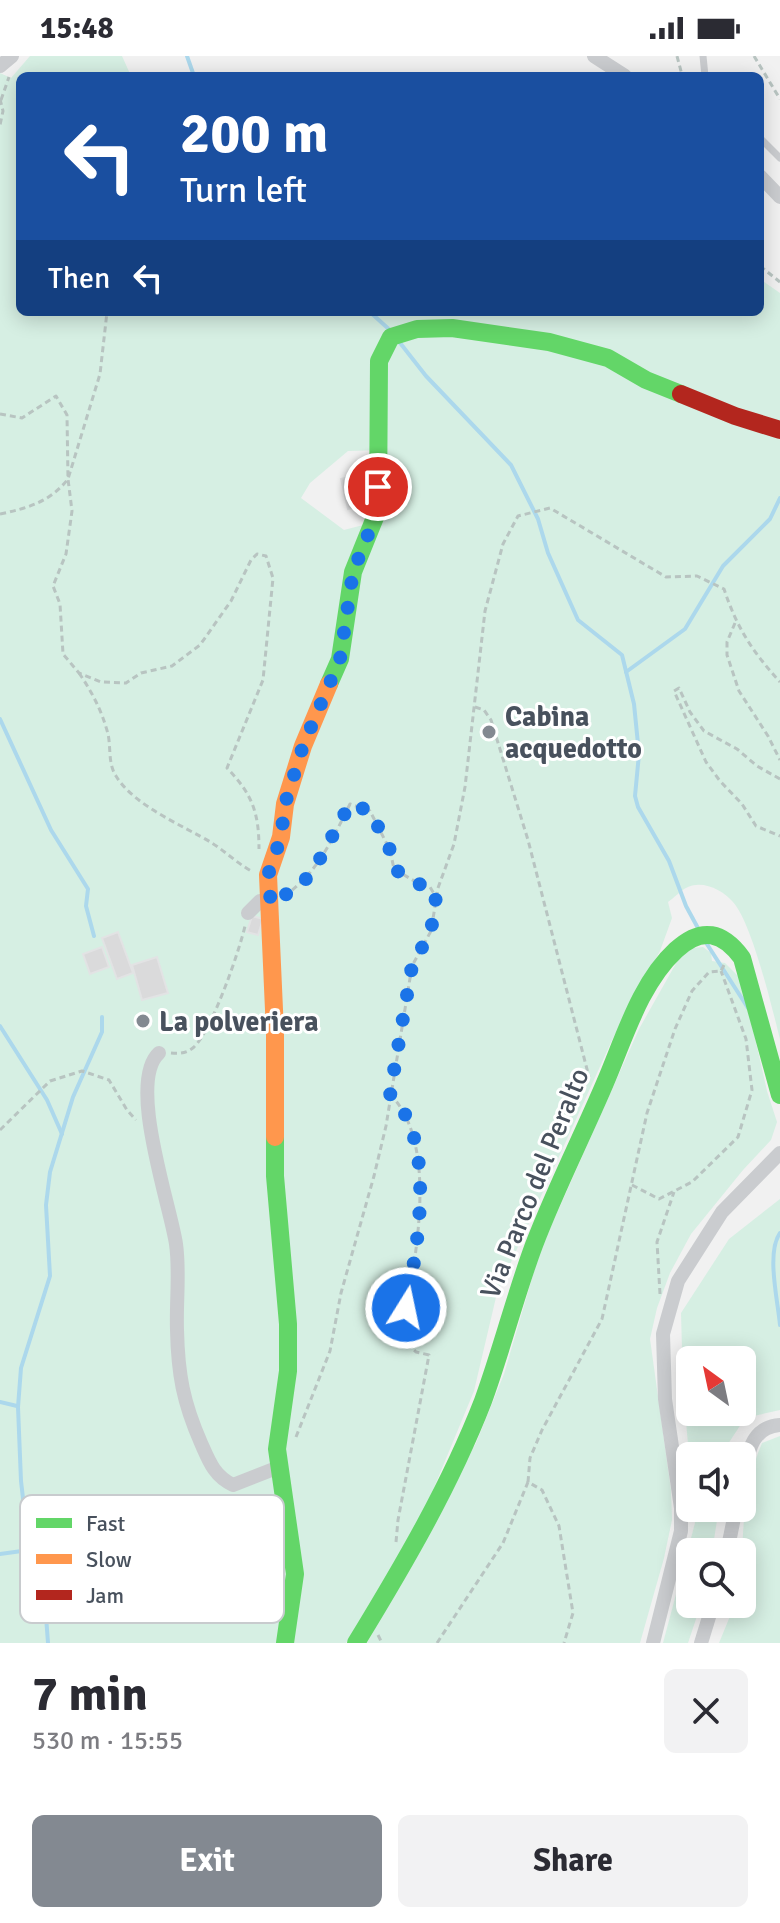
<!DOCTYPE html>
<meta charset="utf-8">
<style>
body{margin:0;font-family:Signika,sans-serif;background:#f2f2f3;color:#2b2b33;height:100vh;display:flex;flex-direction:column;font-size:30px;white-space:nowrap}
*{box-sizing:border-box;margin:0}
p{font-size:26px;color:#7c7c81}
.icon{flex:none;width:44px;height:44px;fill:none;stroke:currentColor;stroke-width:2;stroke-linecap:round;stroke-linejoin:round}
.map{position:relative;height:1587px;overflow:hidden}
.panel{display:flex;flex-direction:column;background:#fff;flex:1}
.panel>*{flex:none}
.top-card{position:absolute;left:16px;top:16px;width:748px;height:244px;border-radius:12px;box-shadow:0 4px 20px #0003;background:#1a4fa0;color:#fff;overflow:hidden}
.needle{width:52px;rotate:327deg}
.fabs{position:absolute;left:676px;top:1290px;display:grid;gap:16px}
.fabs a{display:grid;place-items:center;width:80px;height:80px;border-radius:12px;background:#fff;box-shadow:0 4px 20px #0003;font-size:40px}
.pin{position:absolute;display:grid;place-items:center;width:68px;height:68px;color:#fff;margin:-34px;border:4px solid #fff;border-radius:50%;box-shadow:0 2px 8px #0007}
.me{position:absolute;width:88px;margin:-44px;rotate:10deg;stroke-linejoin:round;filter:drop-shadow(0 0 6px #0008)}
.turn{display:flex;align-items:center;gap:28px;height:168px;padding:0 32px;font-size:36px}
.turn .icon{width:104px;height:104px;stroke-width:2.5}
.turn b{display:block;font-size:56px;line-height:68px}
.then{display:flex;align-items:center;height:76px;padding:0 32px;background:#0003;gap:16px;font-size:30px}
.round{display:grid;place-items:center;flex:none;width:84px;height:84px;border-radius:12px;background:#f2f2f3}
.summary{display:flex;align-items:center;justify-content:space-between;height:136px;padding:0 32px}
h1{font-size:48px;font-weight:800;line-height:60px}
.action{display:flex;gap:16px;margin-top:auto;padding:16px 32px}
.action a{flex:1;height:92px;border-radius:12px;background:#838991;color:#fff;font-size:32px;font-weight:800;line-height:92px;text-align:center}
.action a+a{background:#f2f2f3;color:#2b2b33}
.status{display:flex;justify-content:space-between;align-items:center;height:56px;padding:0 40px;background:#fff;direction:ltr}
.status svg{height:22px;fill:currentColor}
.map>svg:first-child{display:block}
.green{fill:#d6efe3;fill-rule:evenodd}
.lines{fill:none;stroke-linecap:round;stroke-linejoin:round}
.stream{stroke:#acd8ec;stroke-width:4}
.building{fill:#dadadb;stroke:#e2e3e4;stroke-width:2}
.path{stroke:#b8c4c1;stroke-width:3;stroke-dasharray:6 4;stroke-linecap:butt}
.lane{stroke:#cacccf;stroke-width:7}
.street{stroke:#cacccf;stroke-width:14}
.fast{stroke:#63d668;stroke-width:18}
.slow{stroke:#ff974d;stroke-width:18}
.jam{stroke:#b3261e;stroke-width:18}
.route{stroke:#1a73e8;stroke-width:14;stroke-dasharray:0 25.2}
.poi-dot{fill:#838991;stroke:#fff;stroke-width:3}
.labels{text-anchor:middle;stroke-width:6;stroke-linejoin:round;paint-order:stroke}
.poi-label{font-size:28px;font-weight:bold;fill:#48515d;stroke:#fff;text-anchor:start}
.street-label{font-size:28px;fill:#48515d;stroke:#fff}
.key{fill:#fff;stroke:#c8cbce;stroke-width:2}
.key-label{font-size:22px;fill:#48515d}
</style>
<div class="status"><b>15:48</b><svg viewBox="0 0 49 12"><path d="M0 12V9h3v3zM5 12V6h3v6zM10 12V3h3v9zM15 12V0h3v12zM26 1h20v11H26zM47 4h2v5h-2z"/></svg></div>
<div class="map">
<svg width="780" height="1587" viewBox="0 0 780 1587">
<rect width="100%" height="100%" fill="#f1f1f1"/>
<g class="green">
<path d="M30,0h92l9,20h-111v236h740v-33l20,14v746c-8,-31 -28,-116 -47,-137 -10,-12 -30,-22 -45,-15 -7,3 -14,11 -20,15l4,16 -12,33 -47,87 -116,255 -23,98 -53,128 -75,124h-346v-1570l11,5zM384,394l-2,70 -38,10 -43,-32 9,-15 38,-32z"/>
<path d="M703,891l8,6 1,8 13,2 17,17 25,111 10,31 -6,18 -28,30 -52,64 -21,39 -13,35 -7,31 21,151 1,30 -8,38 -24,85h-273l109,-200 28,-69 36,-123 99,-222 40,-71 14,-10z"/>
<path d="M780,1143v211l-35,8 -17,26 -1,12h-37v12l-7,-82 -2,-73 48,-74zM690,1304h52v52h-52z"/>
<path d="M780,1380v207h-61l16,-39h7c0,-54 -2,-110 20,-161z"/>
<path d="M694,1452h25l-7,44h-22v52h11l-13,39h-25l32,-120z"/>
</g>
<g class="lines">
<g class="stream">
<path d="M187,0l7,20"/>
<path d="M370,256l22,20"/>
<path d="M397,283l29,37 85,89 27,54 10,34 30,67 44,35 12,49 5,50 -4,42 3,11 31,54 17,45 13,24"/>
<path d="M626,616l59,-43 38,-63 47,-47 10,-21"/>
<path d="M0,663l51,111 37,59 -2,17 8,30"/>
<path d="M705,885l43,67"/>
<path d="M0,970l47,74 15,34"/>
<path d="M780,1177c-14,20 -2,68 0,92"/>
<path d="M0,1346l17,4"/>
<path d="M0,1498l29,-4"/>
<path d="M48,1587l-4,-54 -15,-39 -8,-69 -3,-74 3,-39 29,-92 -4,-71 4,-33 23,-75 29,-65v-15"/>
</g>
</g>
<g class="building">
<path d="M361,418l9,30 -22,5 -7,-30z"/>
<path d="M252,860l11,3 -5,16 -11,-3z"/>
<path d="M118,876l15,41 -16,6 -15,-41z"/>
<path d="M102,891l7,20 -19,7 -7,-20z"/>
<path d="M157,901l11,36 -26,7 -10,-35z"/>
</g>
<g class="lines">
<g class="path">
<path d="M677,0l5,19 4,1"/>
<path d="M754,0l26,43"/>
<path d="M0,43l3,12 -3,14"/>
<path d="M1,44l8,-23"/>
<path d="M760,210l20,16"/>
<path d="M0,358l22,4 34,-22 11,19 1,64 4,32 -6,43 -13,32 7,18 3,50 16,19 22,9 25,1 15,-10 31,-7 28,-21 31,-44 20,-41 6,-6 9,2 7,22 -10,102 -36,88c25,26 32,44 32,81"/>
<path d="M0,458c28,-6 50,-12 68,-35l32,-105 7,-62"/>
<path d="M735,567l-8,19v13l12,36 29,45 12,24"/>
<path d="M79,617c13,19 23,38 29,61 3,14 0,30 8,42 18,30 68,50 96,67 14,9 26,21 41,29"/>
<path d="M475,651l9,3 7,10 37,120 61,237"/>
<path d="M780,723l-23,-13 -20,-17 -33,-18 -14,-19 -11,-24 -5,3 32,71 14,19 22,23 14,22 24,10"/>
<path d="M284,840c33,-22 48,-56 66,-92l20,7 20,39 4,19 27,16 9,2 6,10"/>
<path d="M171,997c9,1 16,0 23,-6 18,-17 45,-95 51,-121"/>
<path d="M390,1038c52,53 23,177 11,243l15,15 13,3 -31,165 -2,22"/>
<path d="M0,1074l50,-49 32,-10 27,9 18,30 9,10"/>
<path d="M632,1129l27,14 33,-17 46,-45 14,-47 -6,-51 -25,-68"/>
<path d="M660,1238l-3,-52 17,-50"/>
<path d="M296,1381l34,-86 11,-58 33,-117 12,-50 26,-160 19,-35 7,-43 16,-44 11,-57 20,-176 18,-67 15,-28 32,-8 116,69 31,-1 27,13c13,39 28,62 56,93"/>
<path d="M528,1426l2,-24 12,-28 60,-111 45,-206 28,-84 17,-38 17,-19 12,-1 4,-8"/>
<path d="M378,1579l4,8"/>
<path d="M437,1587l66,-100 25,-61 14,8 17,36 14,87 -9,30"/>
</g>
<g class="lane">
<path d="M703,0l2,20"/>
<path d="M760,82l20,20"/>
</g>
<g class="street">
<path d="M594,0l31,20"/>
<path d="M0,10l12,-10"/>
<path d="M760,120l20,21"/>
<path d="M248,857l12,-12 11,3"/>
<path d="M159,997c-32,29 11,151 17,191 4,28 0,57 1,86 1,44 6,72 24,113 8,18 13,33 32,42l46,-18"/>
<path d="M742,1424c6,-25 8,-53 38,-55"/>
<path d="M727,1496l9,-44"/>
<path d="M653,1587l28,-112v-23l-16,-109 -2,-65 15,-53 44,-69 58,-59"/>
<path d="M701,1587l12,-39"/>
</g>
<g class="fast">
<path d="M329,628l11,-25 13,-87 25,-62 1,-149 12,-24 26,-8 35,-1 97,14 59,16 38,22 35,14"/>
<path d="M275,1081v39l13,148v47l-11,78 18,125 -10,69"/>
<path d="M356,1587c47,-77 94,-157 127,-242 19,-52 32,-105 51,-156 21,-55 48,-108 71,-162 19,-44 35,-100 71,-133 26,-24 47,-18 66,8l38,137"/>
</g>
<path class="slow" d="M275,1081v-105l-7,-157 13,-38 4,-33 18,-58 26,-62"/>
<path class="jam" d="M681,338l54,22 45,14"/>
</g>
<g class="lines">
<path class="route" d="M378,431v23l-25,62 -13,87 -37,87 -18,58 -4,33 -13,38 3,29 31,-20 14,-18 34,-62 20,7 20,39 4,19 27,16 9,2 6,10 -5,34 -19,35 -22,128c48,47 27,154 16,214"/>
</g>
<g class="poi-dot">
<circle cx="489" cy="676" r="8"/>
<circle cx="143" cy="965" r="8"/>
</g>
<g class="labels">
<g class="poi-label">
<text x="505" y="670">Cabina<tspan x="505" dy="32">acquedotto</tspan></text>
<text x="159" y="975">La polveriera</text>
</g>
<g class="street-label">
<text transform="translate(534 1127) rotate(-68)" y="10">Via Parco del Peralto</text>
</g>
</g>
<rect x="20" y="1439" width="264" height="128" rx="12" class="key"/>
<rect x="36" y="1462" width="36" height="10" fill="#63d668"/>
<rect x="36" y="1498" width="36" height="10" fill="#ff974d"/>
<rect x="36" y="1534" width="36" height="10" fill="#b3261e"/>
<g class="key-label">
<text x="86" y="1475">Fast</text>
<text x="86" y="1511">Slow</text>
<text x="86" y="1547">Jam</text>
</g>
</svg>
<div class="fabs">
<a><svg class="needle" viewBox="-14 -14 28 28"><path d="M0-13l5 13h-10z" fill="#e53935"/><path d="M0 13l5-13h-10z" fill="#7c7c81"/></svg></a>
<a><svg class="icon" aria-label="sound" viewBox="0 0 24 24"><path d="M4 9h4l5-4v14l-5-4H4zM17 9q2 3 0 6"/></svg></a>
<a><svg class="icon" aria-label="search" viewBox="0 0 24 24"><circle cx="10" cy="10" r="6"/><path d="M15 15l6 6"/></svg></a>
</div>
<div class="pin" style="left:378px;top:431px;background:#d93025"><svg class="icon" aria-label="arrive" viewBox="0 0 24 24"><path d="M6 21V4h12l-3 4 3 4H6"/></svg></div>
<svg class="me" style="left:406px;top:1252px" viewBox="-20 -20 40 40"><circle r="17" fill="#1a73e8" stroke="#fff" stroke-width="3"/><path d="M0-11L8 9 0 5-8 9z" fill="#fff"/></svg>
<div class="top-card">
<div class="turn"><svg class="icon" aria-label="left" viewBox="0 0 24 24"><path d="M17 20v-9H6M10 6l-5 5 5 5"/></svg><div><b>200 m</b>Turn left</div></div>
<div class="then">Then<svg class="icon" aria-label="left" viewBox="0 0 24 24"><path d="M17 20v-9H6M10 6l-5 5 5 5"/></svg></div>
</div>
</div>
<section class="panel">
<div class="summary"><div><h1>7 min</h1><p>530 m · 15:55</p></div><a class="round"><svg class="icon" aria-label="close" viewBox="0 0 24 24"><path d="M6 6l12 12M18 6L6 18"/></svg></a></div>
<div class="action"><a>Exit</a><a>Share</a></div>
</section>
